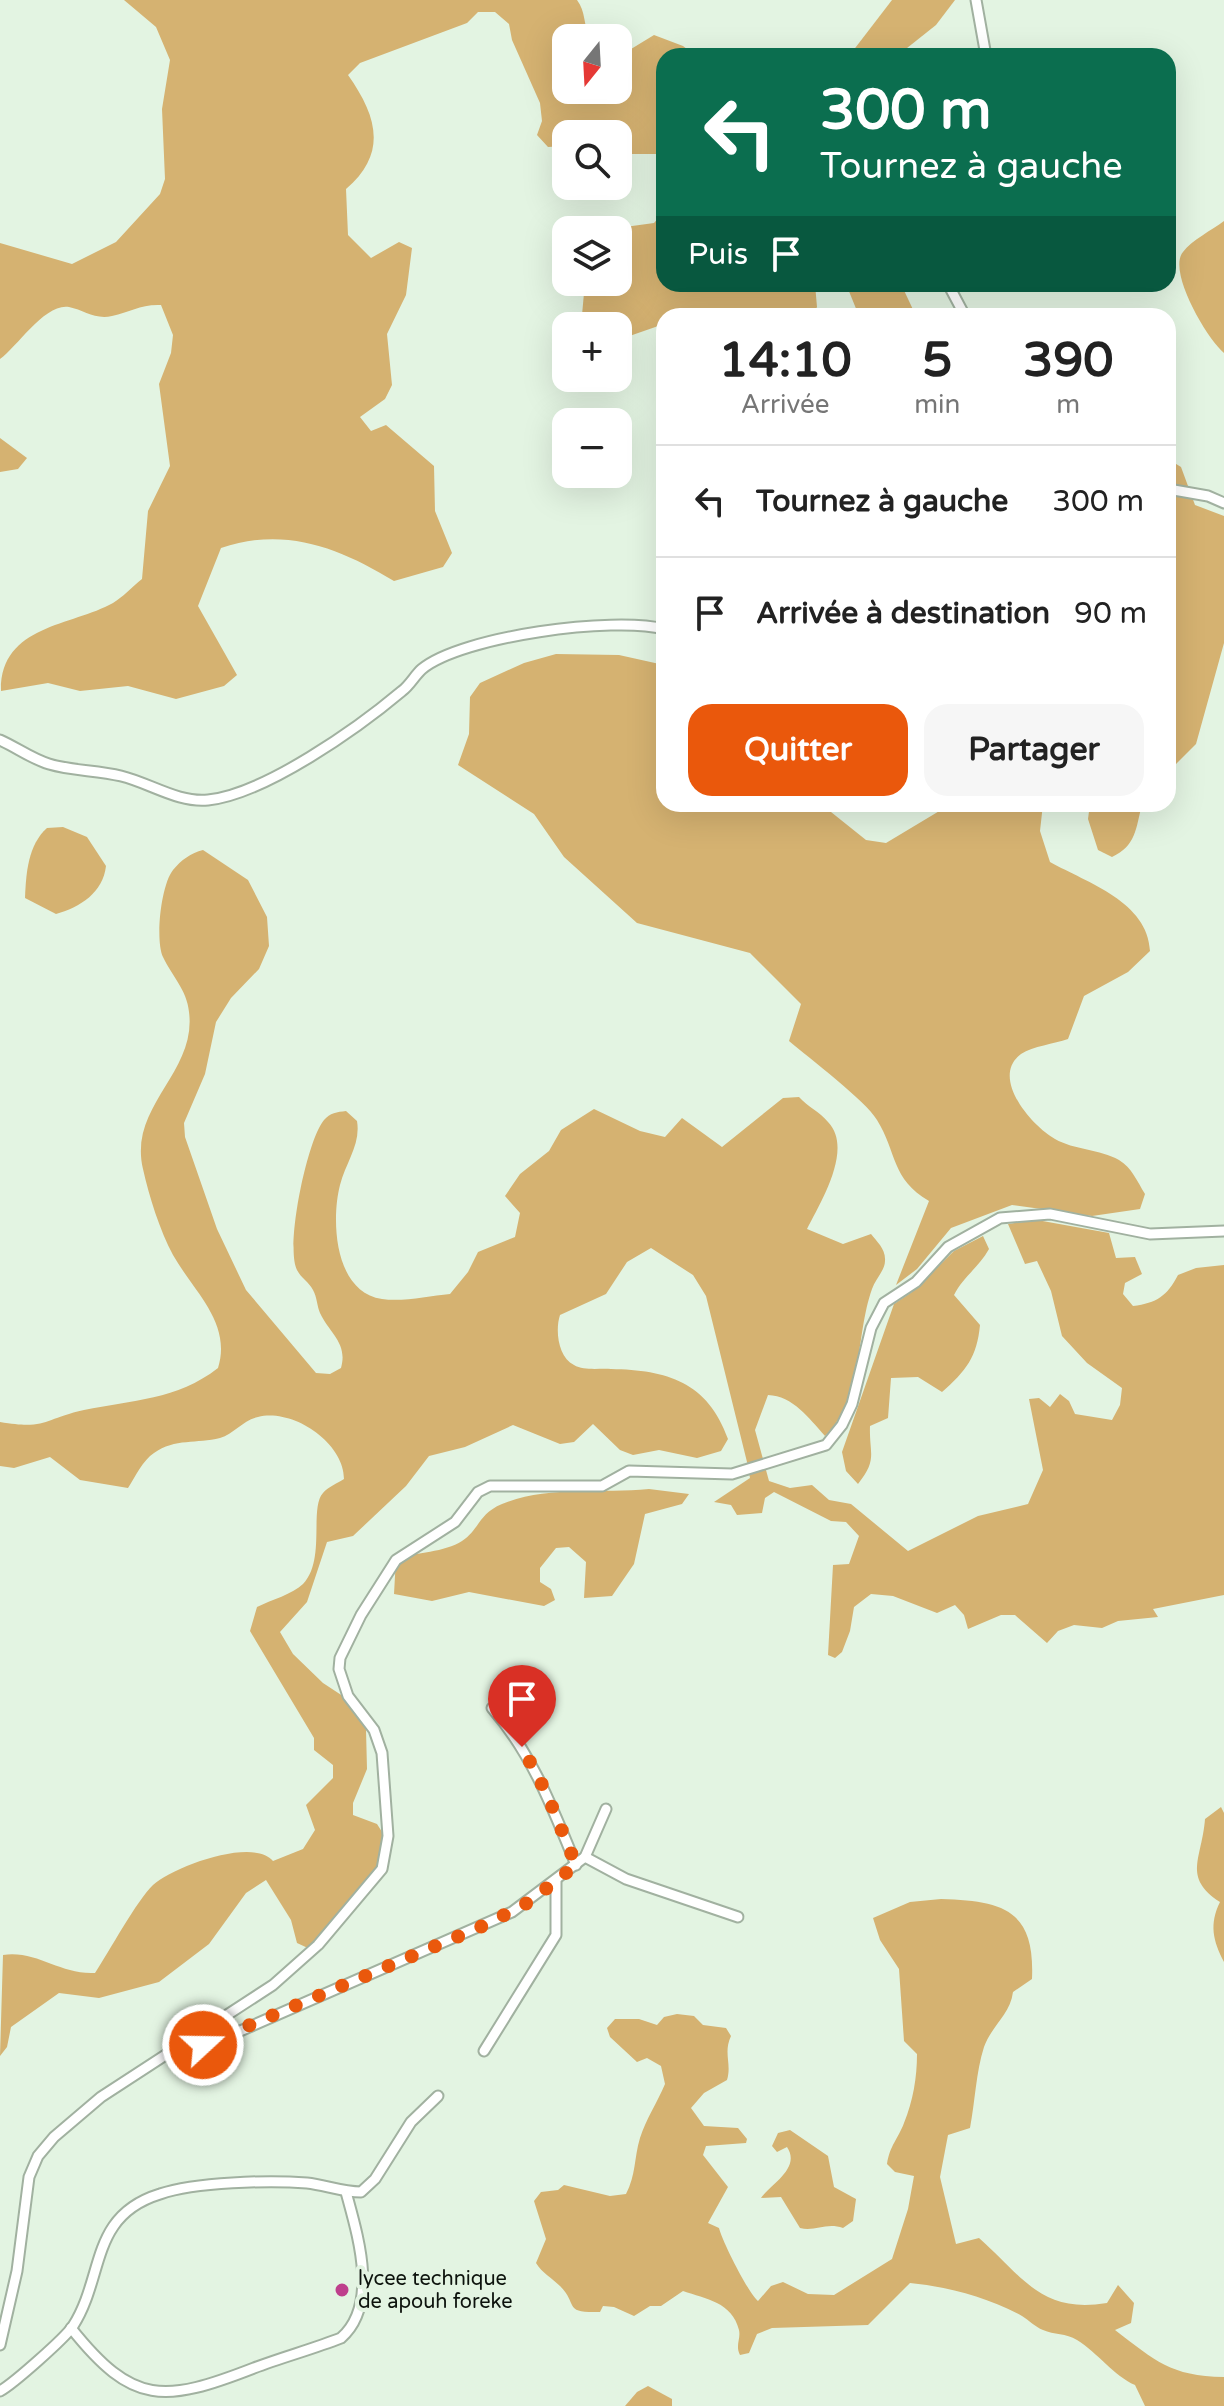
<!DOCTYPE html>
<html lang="fr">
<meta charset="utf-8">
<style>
body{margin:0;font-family:"Varela Round",sans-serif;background:#f6f6f6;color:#222;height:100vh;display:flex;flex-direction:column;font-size:30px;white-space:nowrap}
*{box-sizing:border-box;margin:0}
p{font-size:26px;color:#767676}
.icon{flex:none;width:44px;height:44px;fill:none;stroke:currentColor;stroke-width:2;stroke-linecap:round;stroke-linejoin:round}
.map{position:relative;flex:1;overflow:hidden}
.panel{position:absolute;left:656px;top:308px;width:520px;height:504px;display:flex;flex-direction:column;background:#fff;border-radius:24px;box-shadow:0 8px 32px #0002}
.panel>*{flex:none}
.top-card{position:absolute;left:656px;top:48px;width:520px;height:244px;border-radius:24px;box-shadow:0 8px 32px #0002;background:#0b6e4f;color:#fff;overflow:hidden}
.needle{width:52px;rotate:198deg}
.buttons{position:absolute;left:552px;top:24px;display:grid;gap:16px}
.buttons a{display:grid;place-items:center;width:80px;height:80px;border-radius:16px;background:#fff;box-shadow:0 8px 32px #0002;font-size:40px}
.pin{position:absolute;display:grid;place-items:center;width:68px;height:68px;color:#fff;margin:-82px -34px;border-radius:50% 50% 50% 0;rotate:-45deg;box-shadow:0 0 8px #0007}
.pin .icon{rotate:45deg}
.me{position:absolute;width:88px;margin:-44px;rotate:69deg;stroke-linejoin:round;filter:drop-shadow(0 0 6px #0008)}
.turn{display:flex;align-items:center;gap:28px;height:168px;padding:0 32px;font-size:36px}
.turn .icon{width:104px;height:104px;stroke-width:2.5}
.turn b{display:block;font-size:56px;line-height:68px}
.then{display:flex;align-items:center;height:76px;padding:0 32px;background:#0003;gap:16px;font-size:30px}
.eta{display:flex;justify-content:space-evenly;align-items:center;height:136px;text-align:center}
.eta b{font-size:48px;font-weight:800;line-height:56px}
.cta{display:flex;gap:16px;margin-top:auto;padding:16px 32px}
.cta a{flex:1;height:92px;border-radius:24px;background:#ea580c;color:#fff;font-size:32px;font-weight:800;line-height:92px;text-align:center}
.cta a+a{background:#f6f6f6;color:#222}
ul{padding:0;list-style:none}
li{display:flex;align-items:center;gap:24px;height:112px;padding:0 32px;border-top:2px solid #e0e0e0}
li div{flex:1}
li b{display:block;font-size:30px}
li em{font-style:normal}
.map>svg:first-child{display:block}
.forest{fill:#d5b271}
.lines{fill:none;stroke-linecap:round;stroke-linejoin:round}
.minor-casing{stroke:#a1b1a0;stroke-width:13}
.minor{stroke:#fff;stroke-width:9}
.route{stroke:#ea580c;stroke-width:14;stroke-dasharray:0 25.2}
.poi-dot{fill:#be3f8c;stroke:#e3f4e2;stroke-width:3}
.labels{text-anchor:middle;stroke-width:8;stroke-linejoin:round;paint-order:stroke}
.poi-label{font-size:20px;fill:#0d130d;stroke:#e3f4e2;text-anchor:start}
</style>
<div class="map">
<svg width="1224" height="2406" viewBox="0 0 1224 2406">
<rect width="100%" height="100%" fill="#e3f4e2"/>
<g class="forest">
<path d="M124,0h453c9,12 6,24 13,38h-24v52h52v-33l36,-22 29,11 13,10h-32v98h-46v-20h-52v12l-18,1 -11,-12 5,-14 -2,-18 -28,-63 -3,-16 -14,-12h-17l-11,11 -107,40 -12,12c29,41 40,78 -2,114l2,46 23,23 28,-16 13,6 -6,47 -19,39 5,51 -7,14 -25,18 11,14 15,-6 48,41 1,45 17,42 -9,14 -49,14c-54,-33 -109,-55 -173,-33l-23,58 39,69 -13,11 -48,13 -48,-13 -48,5 -32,-8 -47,8c-1,-66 71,-65 112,-88 10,-6 19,-16 29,-24l6,-68 22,-45 -11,-82 12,-31 2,-18 -12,-30c-20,-1 -31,7 -49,11 -17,4 -28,-6 -43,-9 -24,-4 -51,39 -69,52v-116l72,21 44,-22 44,-48 5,-15 -3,-70 8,-49 -14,-33z"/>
<path d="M892,0h63l-19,25 -39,31h-48z"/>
<path d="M664,211v73h151l2,23 -5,9h-148v8l-46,16v-14h-37l4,-44h33v-52h-15l51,-7z"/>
<path d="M1224,221v132c-17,-14 -57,-82 -41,-101 9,-12 29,-22 41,-31z"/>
<path d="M846,284h55l15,32h-57z"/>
<path d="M0,438l27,20 -9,11 -18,3z"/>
<path d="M1168,459l13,8 14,38 29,11v127l-28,101 -28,28z"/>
<path d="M556,654l63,1 45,10v139h157l45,36 20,3 65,-39h92l-3,27 10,31c38,21 98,40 100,89l-22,21 -44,24 -16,43c-14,5 -35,7 -47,15 -32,24 12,73 34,85 19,11 45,10 64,21 13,8 18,21 26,34l-5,15 -48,7 -80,-11 -61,23 -34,41 -21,16 33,-84c-38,-22 -32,-49 -52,-81 -11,-19 -68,-62 -88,-79l12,-37 -51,-51 -113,-30 -73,-66 -30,-43 -76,-49 11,-31 1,-37 10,-14 44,-20z"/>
<path d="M1090,804h52c-6,24 -6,42 -30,53l-14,-7 -10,-31z"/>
<path d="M63,827l24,10 19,29c-3,26 -25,41 -50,48l-31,-16c1,-25 3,-53 22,-70z"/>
<path d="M203,850l45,30 19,37 2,29 -10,23 -28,29 -15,24 -11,52 -21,49 1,14 32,92 29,61 70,83 14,1 11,-6c7,-25 -11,-34 -21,-55 -3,-7 -3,-16 -7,-23 -4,-8 -12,-12 -16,-20 -12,-23 10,-130 27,-150 6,-7 13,-8 22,-9l11,10c4,23 -11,41 -17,64 -9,35 -6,107 42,114 21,3 47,-3 68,-5l18,-22 10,-20 37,-15 5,-24 -15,-17 15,-22 29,-23 12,-21 33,-21 46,22 25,6 17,-19 40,29 61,-49 16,-1c9,10 21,15 29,25 26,27 -8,81 -21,107l36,15 28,-10c6,8 15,15 14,27 0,9 -10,19 -13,28 -17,48 -8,110 -47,147 -16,-18 -32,-40 -57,-41l-13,35 14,51 21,7 22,-3 17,15 22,4 57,47 70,-35 50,-12 15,-34 -14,-71 10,-1 11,9 10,-13 9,7 6,13 37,6 8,-15 2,-17 -35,-25 -25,-27 -11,-45 -14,-30 -12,3 -17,-40 29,-4 72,13 7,25 19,-1 7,17 -17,9 -2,11 10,12c24,-3 34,-10 45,-31l18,-7 28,-3v330l-71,14 5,8 -40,4 -16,7 -28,-3 -16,6 -11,12 -32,-28h-14l-33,14 -4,-14 -9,-10 -18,8 -44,-17 -22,-2 -17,13 -4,24 -8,21 -7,6 -7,-3 5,-90 16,-1 10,-28 -13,-14 -15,-1 -57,-29 -9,6 -3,15 -25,2 -6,-10 -17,-3 36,-24 -3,-16 -41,-166 -13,-21 -42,-27 -24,14 -21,32 -46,21c-5,15 -2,42 14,50 10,6 26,3 37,4 56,1 97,13 117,70l-7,12 -24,7 -38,-8 -26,5 -13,-5 -27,-26 -19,18 -14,2 -47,-19 -48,22 -36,9 -23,30 -53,50 -26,6 -20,60 -27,30 13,22 30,29 35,23 8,24 1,39 -14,34v12l24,9 14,22 -33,57 -48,46 -13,-6 -6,-23 -25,-40 -20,13 -37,51 -50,38 -60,16 -40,-5 -48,34 -4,20 -7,9 3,-101c34,-5 57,20 92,18 14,-21 42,-73 58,-88 20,-18 100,-48 120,-24l30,-12 12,-19 -9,-25 27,-27v-13l-19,-15v-12l-64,-107 7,-24c14,-7 36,-13 46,-23 23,-24 6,-76 20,-91 5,-6 15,-10 21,-14 0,-37 -52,-71 -86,-62 -15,3 -24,17 -38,21 -23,6 -45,0 -66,15 -11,7 -19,24 -26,35l-48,-8 -30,-23 -36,11 -14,-2v-44c47,8 43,-3 84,-12 48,-10 93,-10 134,-42 14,-45 -24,-76 -45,-113 -13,-24 -24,-59 -30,-86 -15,-63 54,-96 46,-157 -2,-22 -17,-36 -26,-55 -8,-17 -2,-72 10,-87 8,-10 18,-17 30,-20z"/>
<path d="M983,1236l6,13c-10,18 -26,28 -35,46l26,30c-3,32 -14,46 -38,67l-24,-15 -27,1 -3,40 -18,8c-1,28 8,33 -12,58l-12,-13 -4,-19 52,-148 18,-12 42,-41z"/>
<path d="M649,1489l40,5 -7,10 -37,10 -11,50 -22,32 -28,2 2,-36 -17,-15 -13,1 -16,20v14l11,7 4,11 -11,6 -75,-14 -37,9 -38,-7 2,-36c20,-5 49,-6 66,-17 18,-12 16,-27 40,-37 46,-19 98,-10 147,-15z"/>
<path d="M1221,1807l3,6v149c-11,-21 -15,-38 -4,-60 -38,-25 -18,-43 -15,-83z"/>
<path d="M941,1899c63,2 94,11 91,80l-19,13c-3,23 -21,33 -29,55 -8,25 -9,55 -14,81l-22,7 -8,42 16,67 23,-6c44,39 62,76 128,65l11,-18 16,18 -3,20 -16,7c41,31 55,46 109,47v29h-79l-10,-21c-21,-9 -37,-32 -58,-45 -11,-7 -23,-5 -34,-10 -8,-3 -14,-10 -21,-14 -35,-19 -73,-29 -112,-33l-42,42 -96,3 -15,6 -8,19 -9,2c-5,-10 1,-16 -1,-25 -7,-28 -33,-31 -56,-39l-22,15h-11l-16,10 -20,-9 -11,-1 -3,6c-38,1 -21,-7 -40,-26 -8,-8 -18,-13 -24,-23l10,-24 -12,-38 7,-9 17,-2 6,-5 46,11 16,-2c10,-19 8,-36 14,-56 6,-19 17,-35 25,-54l-4,-18 -14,-8 -10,4 -27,-25 -3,-9 8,-9h24l18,6 7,-8 13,-3 17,2 9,9 23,3 5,8c-8,17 1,28 -4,44l-23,13 -13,15 13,18 34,2 9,11 -1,4 -40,3 -3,9 25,32 -20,36 11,5c3,13 30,66 39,73l13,-15 12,-4 25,12 26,1 58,-36 16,-50 6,-33 -19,-4 -8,-8c3,-19 11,-25 17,-41 9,-22 13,-45 13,-69l-13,-13 -5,-72 -19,-29 -7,-22 37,-16z"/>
<path d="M790,2130l38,26 6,31 22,12 -3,22 -10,7c-17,-6 -28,4 -43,0l-19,-31 -20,1c11,-15 40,-30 26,-51l-10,5 -5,-6 6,-13z"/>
<path d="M648,2386l24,13v7h-47l12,-14z"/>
</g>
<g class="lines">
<g class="minor-casing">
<g id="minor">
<path d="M976,0l10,56"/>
<path d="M948,284l17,32"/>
<path d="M1168,489l40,7 16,7"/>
<path d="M0,740c16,7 32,19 49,24 23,7 48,6 72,12 29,7 57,27 87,24 57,-6 150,-72 194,-109 8,-6 13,-16 20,-22 40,-33 192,-53 242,-40"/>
<path d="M492,1708c40,46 61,101 84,157"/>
<path d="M585,1857l41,22 112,38"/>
<path d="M177,2051l54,-16 281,-123 73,-55 21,-48"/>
<path d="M484,2051l72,-116v-54"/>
<path d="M71,2328c62,78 93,75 183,40 29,-11 59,-19 87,-30 39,-34 16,-105 5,-146"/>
<path d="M0,2345l17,-74 12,-94 9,-21 16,-19 47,-40 172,-112 45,-40 64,-76 6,-33 -6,-83 -8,-23 -26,-34 -9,-27 1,-11 21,-43 35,-55 59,-38 23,-30 12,-6h112l27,-15 103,3 94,-29 16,-20 10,-21 19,-76 13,-25 32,-21 32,-35 52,-29 50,-4 100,20 74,-3"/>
<path d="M0,2391c13,-7 65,-53 73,-65 32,-50 16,-110 87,-132 35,-12 109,-14 147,-11 18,2 35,9 54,9l14,-13 36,-57 27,-26"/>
</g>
</g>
<use href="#minor" class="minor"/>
</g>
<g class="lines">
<path class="route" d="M203,2045l282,-120 44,-23 47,-37 -30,-73 -24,-45"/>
</g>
<circle class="poi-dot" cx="342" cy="2290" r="8"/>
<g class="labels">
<g class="poi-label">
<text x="358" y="2285">lycee technique<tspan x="358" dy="23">de apouh foreke</tspan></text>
</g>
</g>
</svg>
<div class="buttons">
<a><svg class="needle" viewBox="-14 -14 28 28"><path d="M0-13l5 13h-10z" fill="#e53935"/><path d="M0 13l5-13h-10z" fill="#767676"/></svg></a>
<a><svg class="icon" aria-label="search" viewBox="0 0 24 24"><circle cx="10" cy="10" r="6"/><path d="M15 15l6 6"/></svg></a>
<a><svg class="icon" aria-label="layers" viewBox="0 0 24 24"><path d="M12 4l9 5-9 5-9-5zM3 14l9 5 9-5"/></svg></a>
<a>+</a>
<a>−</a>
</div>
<div class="pin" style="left:522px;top:1747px;background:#d93025"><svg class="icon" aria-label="arrive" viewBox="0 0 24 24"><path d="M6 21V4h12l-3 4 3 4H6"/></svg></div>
<svg class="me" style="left:203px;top:2045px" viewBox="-20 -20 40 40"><circle r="17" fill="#ea580c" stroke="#fff" stroke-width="3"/><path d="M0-11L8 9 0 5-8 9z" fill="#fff"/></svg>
<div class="top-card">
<div class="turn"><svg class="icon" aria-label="left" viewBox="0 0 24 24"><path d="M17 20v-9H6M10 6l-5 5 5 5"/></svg><div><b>300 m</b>Tournez à gauche</div></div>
<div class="then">Puis<svg class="icon" aria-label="arrive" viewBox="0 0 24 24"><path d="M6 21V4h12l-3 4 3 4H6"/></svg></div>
</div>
<section class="panel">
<div class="eta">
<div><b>14:10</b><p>Arrivée</p></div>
<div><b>5</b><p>min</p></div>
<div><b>390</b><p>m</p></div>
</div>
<ul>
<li><svg class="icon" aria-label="left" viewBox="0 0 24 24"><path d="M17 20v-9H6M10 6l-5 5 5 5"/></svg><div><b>Tournez à gauche</b></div><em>300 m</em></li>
<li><svg class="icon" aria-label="arrive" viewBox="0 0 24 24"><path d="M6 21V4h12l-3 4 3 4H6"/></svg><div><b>Arrivée à destination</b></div><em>90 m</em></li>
</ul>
<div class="cta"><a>Quitter</a><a>Partager</a></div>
</section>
</div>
